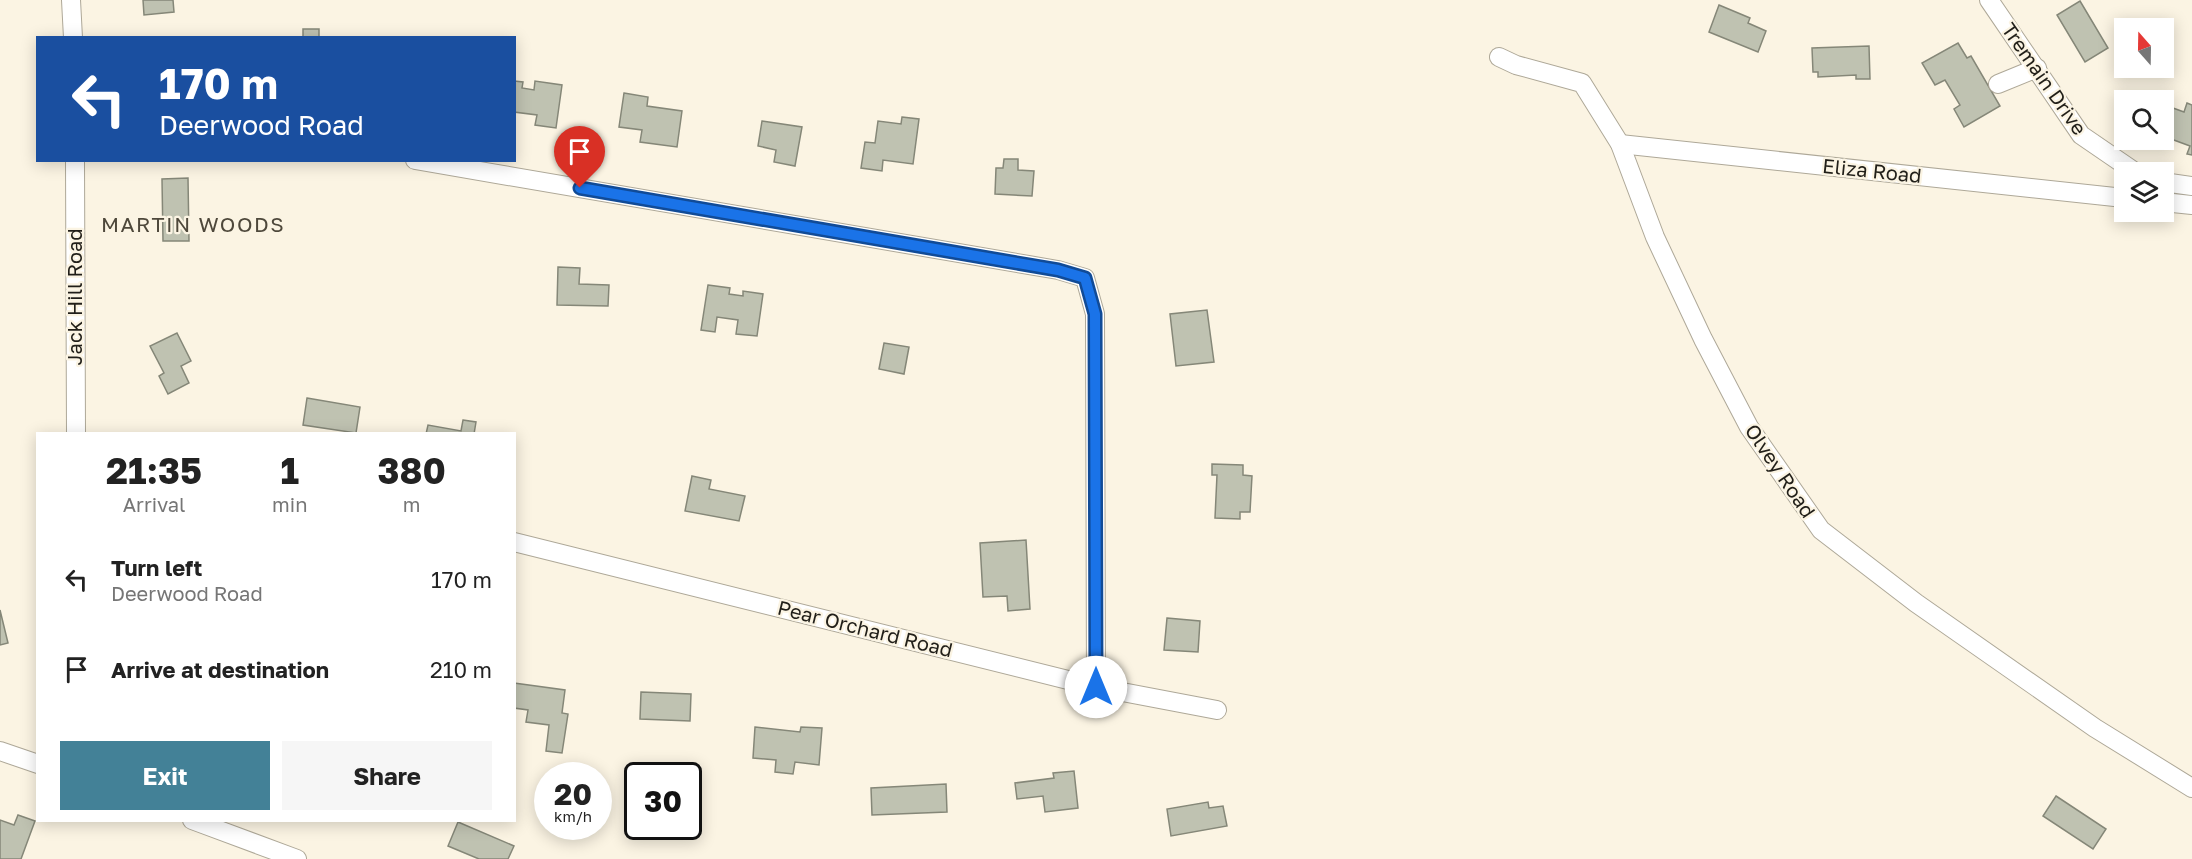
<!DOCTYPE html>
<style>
body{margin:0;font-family:"Golos Text",sans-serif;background:#f6f6f6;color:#222;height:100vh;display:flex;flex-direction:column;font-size:22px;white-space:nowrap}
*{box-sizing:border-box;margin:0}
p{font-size:20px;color:#767676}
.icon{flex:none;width:33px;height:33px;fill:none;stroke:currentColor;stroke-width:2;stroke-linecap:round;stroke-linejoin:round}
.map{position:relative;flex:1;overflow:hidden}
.sheet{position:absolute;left:36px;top:432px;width:480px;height:390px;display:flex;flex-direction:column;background:#fff;border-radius:0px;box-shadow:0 3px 15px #0003}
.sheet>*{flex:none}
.banner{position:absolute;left:36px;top:36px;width:480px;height:126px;border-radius:0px;box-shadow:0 3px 15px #0003;background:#1a4fa0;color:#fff;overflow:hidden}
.needle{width:39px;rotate:340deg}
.buttons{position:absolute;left:2114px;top:18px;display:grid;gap:12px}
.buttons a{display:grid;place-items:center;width:60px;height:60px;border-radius:0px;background:#fff;box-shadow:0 3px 15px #0003;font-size:30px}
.speed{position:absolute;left:534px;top:762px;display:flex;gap:12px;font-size:30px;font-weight:700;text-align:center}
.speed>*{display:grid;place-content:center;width:78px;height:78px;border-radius:50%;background:#fff;box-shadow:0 3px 15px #0003;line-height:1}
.speed small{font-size:15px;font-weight:400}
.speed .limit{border:3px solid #111;border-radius:9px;background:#fff;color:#111}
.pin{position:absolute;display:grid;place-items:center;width:51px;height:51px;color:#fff;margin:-62px -26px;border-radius:50% 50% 50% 0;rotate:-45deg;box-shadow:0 0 6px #0007}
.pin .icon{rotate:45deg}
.me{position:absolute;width:66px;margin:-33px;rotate:0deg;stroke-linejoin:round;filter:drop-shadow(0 0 4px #0008)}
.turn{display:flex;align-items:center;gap:21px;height:126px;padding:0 24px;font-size:27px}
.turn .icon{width:78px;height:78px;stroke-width:2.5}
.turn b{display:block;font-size:42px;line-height:51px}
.eta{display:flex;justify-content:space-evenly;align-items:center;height:102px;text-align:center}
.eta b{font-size:36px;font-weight:700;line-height:42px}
.button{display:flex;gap:12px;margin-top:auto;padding:12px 24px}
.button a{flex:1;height:69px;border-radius:0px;background:#438197;color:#fff;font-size:24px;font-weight:700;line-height:69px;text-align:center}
.button a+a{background:#f6f6f6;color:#222}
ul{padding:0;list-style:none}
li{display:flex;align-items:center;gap:18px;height:90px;padding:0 24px}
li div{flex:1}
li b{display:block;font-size:22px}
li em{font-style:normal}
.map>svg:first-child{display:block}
.building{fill:#bfc2b1;stroke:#858778;stroke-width:1.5}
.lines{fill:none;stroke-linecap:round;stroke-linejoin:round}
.minor-casing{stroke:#aea898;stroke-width:20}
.minor{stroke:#fff;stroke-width:18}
.route-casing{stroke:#114b97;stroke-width:15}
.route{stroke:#1a73e8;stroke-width:10}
.labels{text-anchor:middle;stroke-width:4.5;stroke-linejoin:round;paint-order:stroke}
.street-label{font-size:20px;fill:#211f19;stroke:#fbf4e3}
.neighbourhood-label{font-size:21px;letter-spacing:1.5px;fill:#4e483b;stroke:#fbf4e3}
</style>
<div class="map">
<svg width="2192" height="859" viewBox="0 0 2192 859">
<rect width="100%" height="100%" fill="#fbf4e3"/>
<g class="building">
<path d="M143,0h30l1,12 -30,3z"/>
<path d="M2080,1l28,47 -23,14 -28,-47z"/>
<path d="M1719,5l31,13 -2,5 18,8 -8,21 -49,-20z"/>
<rect x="303" y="29" width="16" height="9"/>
<path d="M1958,43l9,15 4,-2 29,50 -36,21 -10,-18 6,-4 -15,-25 -10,5 -13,-22z"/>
<path d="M1869,46l1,33h-14v-4l-38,2v-5h-5l-1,-24z"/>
<path d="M514,81l9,1 -1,6 12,2 1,-9 27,4 -6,43 -21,-3 2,-10 -23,-3z"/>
<path d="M624,93l24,4 -1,9 35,5 -5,36 -37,-5 2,-12 -23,-3z"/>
<path d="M2187,103l5,2v50l-5,-1 3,-8 -27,-10 10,-28 11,4z"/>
<path d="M902,117l17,2 -6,45 -30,-4 -1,11 -21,-3 4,-26 10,1 3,-22 23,3z"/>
<path d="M762,121l40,6 -7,39 -21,-4 2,-12 -18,-4z"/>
<path d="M1004,159h14v11l16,1 -2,25 -37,-2 1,-26h7z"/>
<path d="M188,178l1,63h-26l-1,-62z"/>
<path d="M558,267l22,1 -1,16 30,1 -1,21 -51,-1z"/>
<path d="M708,285l22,3 -1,6 14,2v-5l20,3 -6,42 -21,-2 2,-14 -21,-3 -2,15 -14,-2z"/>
<path d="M1207,310l7,52 -38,4 -6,-52z"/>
<path d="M177,333l14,28 -10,5 8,17 -21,11 -9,-18 5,-3 -14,-27z"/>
<path d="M884,343l25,4 -5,27 -25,-5z"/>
<path d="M307,398l53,9 -4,26 -53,-8z"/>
<path d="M463,420l13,2 -2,12h-48l2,-9 33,6z"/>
<path d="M1212,464l31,1v10l9,1 -2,36h-10v7l-25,-1 2,-43h-5z"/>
<path d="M692,476l19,4 -2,9 36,7 -6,25 -54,-10z"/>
<path d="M1026,540l4,69 -22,2 -1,-15 -24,1 -3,-54z"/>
<path d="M0,610l8,33 -8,2z"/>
<path d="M1167,618l33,3 -2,31 -34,-2z"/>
<path d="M514,683l51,7 -3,23 6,1 -6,39 -16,-2 3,-26 -23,-3 2,-12 -14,-2z"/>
<path d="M641,692l50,2 -1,27 -50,-2z"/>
<path d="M755,727l45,5 1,-5 21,1 -3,37 -24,-3 -2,12 -18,-2 1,-12 -23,-2z"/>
<path d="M1074,771l4,37 -33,4 -2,-16 -26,3 -2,-16 39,-5 -1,-5z"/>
<path d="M946,784l1,28 -75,3 -1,-27z"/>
<path d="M2056,796l50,33 -13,20 -50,-33z"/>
<path d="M1208,802l1,6 14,-2 4,20 -56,10 -4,-27z"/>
<path d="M18,815l17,6 -14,38h-21v-39l14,5z"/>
<path d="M458,822l56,24 -6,13h-29l-31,-13z"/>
</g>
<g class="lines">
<g class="minor-casing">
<g id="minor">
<path d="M71,0l2,38"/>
<path d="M1989,0l92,135 54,37"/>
<path d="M1499,57l17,8 66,18 38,61 35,93 48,102 46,88 72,103 95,73 179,125 97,60"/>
<path d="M1998,84l39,-16"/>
<path d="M1620,144l504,54"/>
<path d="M75,160l1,274"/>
<path d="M415,160l643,110 27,8 10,36 1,373"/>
<path d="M2163,182l29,4"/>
<path d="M2163,202l29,3"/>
<path d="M514,542l582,145 121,23"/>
<path d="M0,751l38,13"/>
<path d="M192,820l105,39"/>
</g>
</g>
<use href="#minor" class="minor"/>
</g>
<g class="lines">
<g class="route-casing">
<path id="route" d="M580,188l478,82 27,8 10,36 1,373"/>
</g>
<use href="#route" class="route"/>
</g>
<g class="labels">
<g class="street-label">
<text transform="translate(2044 79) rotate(55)" y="7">Tremain Drive</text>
<text transform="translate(1872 171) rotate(6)" y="7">Eliza Road</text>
<text transform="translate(75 297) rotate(-90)" y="7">Jack Hill Road</text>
<text transform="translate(1780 471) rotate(56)" y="7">Olvey Road</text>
<text transform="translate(865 629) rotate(14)" y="7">Pear Orchard Road</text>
</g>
<g class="neighbourhood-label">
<text x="193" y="232">MARTIN WOODS</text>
</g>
</g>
</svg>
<div class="buttons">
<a><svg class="needle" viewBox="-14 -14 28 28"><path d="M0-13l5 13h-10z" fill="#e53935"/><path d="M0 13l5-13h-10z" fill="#767676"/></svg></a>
<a><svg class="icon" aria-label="search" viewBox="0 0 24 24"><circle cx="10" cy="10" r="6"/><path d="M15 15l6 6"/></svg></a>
<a><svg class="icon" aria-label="layers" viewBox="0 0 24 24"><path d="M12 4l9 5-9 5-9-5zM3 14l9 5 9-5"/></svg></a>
</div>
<div class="speed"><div>20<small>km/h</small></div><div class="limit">30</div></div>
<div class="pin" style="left:580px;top:188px;background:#d93025"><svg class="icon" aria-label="arrive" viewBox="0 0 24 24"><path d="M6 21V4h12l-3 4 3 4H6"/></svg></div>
<svg class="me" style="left:1096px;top:687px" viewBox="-20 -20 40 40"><circle r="19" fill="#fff"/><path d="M0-13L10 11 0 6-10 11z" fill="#1a73e8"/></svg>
<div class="banner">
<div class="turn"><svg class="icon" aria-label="left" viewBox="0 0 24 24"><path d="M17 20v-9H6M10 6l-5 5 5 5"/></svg><div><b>170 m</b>Deerwood Road</div></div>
</div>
<section class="sheet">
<div class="eta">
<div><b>21:35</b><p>Arrival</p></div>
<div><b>1</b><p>min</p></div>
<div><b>380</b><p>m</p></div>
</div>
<ul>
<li><svg class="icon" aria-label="left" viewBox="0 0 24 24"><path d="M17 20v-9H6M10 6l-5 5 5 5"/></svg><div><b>Turn left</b><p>Deerwood Road</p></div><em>170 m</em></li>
<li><svg class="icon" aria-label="arrive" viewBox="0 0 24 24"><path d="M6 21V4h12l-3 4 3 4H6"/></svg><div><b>Arrive at destination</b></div><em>210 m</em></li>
</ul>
<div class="button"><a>Exit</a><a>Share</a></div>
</section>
</div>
